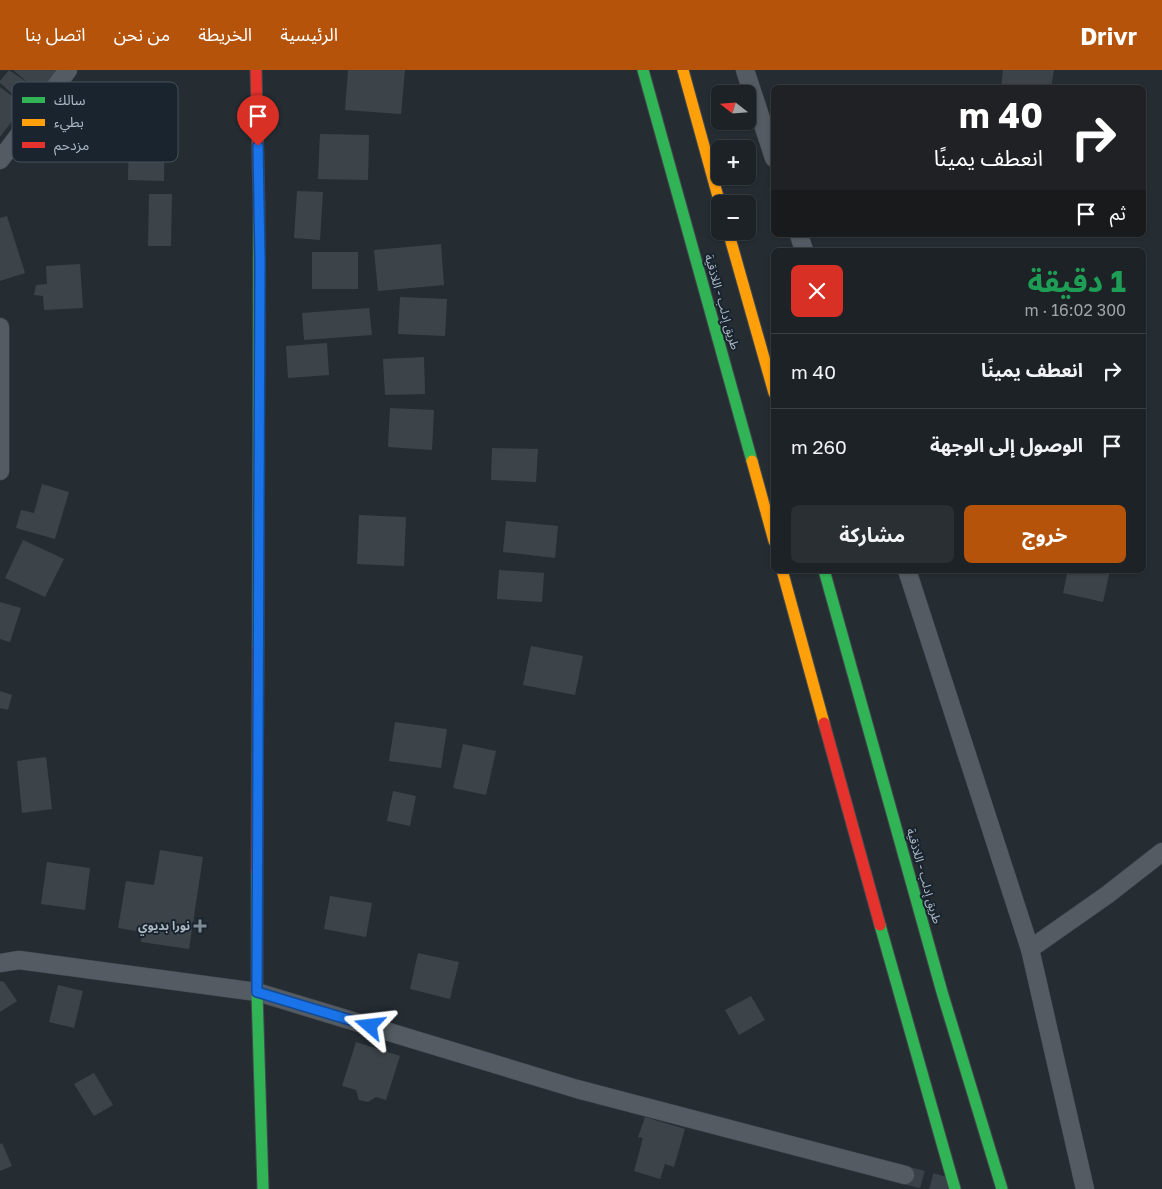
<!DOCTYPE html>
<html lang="ar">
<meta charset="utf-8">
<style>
body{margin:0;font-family:"Golos Text","Noto Sans Arabic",sans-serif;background:#292f32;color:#f1f3f6;direction:rtl;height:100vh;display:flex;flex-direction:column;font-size:19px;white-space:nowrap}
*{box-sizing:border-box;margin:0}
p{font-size:16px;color:#a0a4a7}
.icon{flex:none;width:28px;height:28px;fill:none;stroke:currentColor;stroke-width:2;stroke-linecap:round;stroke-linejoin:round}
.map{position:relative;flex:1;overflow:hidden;direction:ltr}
.sheet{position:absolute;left:771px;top:178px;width:375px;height:325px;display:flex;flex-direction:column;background:#1c2226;border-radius:8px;box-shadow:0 1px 4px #0004,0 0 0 1px #3a3f43;direction:rtl}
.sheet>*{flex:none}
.banner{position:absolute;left:771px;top:15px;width:375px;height:152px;border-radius:8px;box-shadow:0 1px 4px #0004,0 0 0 1px #3a3f43;direction:rtl;background:#202124;color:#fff;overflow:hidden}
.needle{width:32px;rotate:287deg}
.fabs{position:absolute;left:711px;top:15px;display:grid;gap:10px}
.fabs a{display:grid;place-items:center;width:45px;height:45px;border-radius:8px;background:#1c2226;box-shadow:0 1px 4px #0004,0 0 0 1px #3a3f43;font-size:25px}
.pin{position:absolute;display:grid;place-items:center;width:42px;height:42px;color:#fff;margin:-51px -21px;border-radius:50% 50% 50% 0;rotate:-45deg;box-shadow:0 0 5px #0007}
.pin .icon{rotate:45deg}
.me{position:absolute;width:55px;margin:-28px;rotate:287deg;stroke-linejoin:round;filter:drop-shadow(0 0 4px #0008)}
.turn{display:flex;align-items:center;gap:18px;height:105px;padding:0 20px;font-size:22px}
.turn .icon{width:65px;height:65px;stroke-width:2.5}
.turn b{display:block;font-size:35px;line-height:42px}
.then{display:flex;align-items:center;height:48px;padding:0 20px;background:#0003;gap:10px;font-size:19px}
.round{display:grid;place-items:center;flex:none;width:52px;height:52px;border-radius:8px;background:#292f32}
.overview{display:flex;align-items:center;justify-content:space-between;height:85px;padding:0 20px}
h1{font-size:30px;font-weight:700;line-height:38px;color:#1e9e55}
.button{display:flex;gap:10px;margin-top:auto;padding:10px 20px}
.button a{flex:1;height:58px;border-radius:8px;background:#b45309;color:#fff;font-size:20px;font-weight:700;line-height:58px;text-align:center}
.button a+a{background:#292f32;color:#f1f3f6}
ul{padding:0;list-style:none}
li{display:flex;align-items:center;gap:15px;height:75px;padding:0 20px;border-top:1px solid #3a3f43}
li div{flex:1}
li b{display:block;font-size:19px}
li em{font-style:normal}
header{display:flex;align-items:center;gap:30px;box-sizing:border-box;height:70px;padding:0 25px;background:#b45309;color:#fff}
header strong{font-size:24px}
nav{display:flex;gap:28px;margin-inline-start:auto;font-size:18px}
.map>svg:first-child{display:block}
.building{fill:#3d4449}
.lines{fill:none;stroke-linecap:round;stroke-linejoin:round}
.street-tunnel{stroke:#394249;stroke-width:18;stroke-dasharray:18 9;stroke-linecap:butt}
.street-casing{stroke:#43494e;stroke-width:19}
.fast-casing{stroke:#43494e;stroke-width:13}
.slow-casing{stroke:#43494e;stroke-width:13}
.jam-casing{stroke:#43494e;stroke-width:13}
.street{stroke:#545b62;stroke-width:18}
.fast{stroke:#30b455;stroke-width:11}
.slow{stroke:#ff9f0a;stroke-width:11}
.jam{stroke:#e5322d;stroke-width:11}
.route-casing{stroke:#114b97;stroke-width:12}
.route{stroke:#1a73e8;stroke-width:9}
.poi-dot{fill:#7d8993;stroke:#19242e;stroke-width:2}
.labels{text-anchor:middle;stroke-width:4;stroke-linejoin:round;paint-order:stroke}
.street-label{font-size:12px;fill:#adbac6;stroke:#19242e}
.poi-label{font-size:12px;font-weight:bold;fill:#adbac6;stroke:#19242e;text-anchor:end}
.key{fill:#19242e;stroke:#45515c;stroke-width:1}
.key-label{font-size:14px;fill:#adbac6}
</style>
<header>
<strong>Drivr</strong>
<nav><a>الرئيسية</a><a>الخريطة</a><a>من نحن</a><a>اتصل بنا</a></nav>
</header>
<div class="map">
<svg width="1162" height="1119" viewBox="0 0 1162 1119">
<rect width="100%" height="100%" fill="#252d33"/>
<g class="building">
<path d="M9,0l19,13 -12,14 -16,-14v-2z"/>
<path d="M13,0h46l-20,22z"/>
<path d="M348,0h57l-4,44 -56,-4z"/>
<path d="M1003,0h51l-3,18h-50z"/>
<path d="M0,17l24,18 -24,32z"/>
<path d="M129,57h36l-1,54 -36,-1z"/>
<path d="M320,64l49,1 -1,45 -50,-1z"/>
<path d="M297,121l26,1 -3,48 -26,-2z"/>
<path d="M149,124h23l-1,52h-23z"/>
<path d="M7,146l18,57 -25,8v-63z"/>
<path d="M441,174l3,41 -66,6 -4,-41z"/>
<rect x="312" y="182" width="46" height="37"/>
<path d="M80,194l3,44 -39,2 -1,-14 -9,-1 2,-10 11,-1 -1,-18z"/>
<path d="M400,227l47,2 -2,37 -47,-2z"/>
<path d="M369,238l3,27 -68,5 -2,-27z"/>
<path d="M327,273l2,32 -41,3 -2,-32z"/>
<path d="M424,287l1,37 -40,1 -2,-36z"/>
<path d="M390,338l44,2 -2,40 -44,-3z"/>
<path d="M492,378l46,1 -2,33 -45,-2z"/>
<path d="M42,414l27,8 -14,47 -39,-11 5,-18 13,3z"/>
<path d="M359,445l47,2 -2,49 -47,-2z"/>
<path d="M506,451l52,5 -3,32 -52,-6z"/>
<path d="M23,470l41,19 -19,38 -40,-19z"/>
<path d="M499,500l45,3 -2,29 -45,-3z"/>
<path d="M1068,500h42l-7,32 -40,-9z"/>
<path d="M0,532l21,6 -11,34 -10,-3z"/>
<path d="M531,576l52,10 -8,39 -52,-10z"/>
<path d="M0,621l12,4 -4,15 -8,-2z"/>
<path d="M395,652l52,7 -6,39 -52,-7z"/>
<path d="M463,674l33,7 -10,44 -33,-7z"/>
<path d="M46,687l6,52 -30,4 -5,-52z"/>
<path d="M393,721l23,5 -6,30 -23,-5z"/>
<path d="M160,780l43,7 -14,92 -48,-7 1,-10 -24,-4 8,-47 28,4z"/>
<path d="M47,792l43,6 -5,42 -44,-6z"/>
<path d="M330,826l42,7 -6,34 -42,-8z"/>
<path d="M418,883l41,9 -9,37 -40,-10z"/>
<path d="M0,911l4,1 13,19 -17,11z"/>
<path d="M58,915l25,6 -9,37 -25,-6z"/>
<path d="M751,926l14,24 -26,15 -14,-25z"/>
<path d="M356,972l44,14 -14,44 -10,-3 -8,5 -9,-2 -3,-10 -14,-4z"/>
<path d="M94,1003l19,32 -19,11 -20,-32z"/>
<path d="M645,1047l40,12 -11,38 -9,-3 -5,15 -26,-8 9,-33 -5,-1z"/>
<path d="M2,1073l10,23 -12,5v-27z"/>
</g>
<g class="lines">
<path class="street-tunnel" d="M905,1105l52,14"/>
<g class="street-casing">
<g id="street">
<path d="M745,0l29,88"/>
<path d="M0,90l68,-90"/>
<path d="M799,165l5,15"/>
<path d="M0,257v144"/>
<path d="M907,500l123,379 55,240"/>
<path d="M1030,879l77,-54 55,-43"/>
<path d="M0,893l19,-3 238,32 320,97 328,86"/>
</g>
</g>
<g class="fast-casing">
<g id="fast">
<path d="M643,0l109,391"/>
<path d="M824,500l118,422 60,197"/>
<path d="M258,577l1,-442"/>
<path d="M257,802v120l6,197"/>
<path d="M880,855l75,264"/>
</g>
</g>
<g class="slow-casing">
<g id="slow">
<path d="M683,0l37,134"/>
<path d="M728,161l46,162"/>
<path d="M752,391l22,80"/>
<path d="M782,500l42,153"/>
</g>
</g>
<g class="jam-casing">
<g id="jam">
<path d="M256,0l3,135"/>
<path d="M824,653l56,202"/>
<path d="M257,802l1,-225"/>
</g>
</g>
<use href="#street" class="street"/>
<use href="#fast" class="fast"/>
<use href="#slow" class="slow"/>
<use href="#jam" class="jam"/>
</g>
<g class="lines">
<g class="route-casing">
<path id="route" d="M258,76l2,114 -3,732 113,34"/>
</g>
<use href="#route" class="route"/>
</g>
<path class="poi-dot" d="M197.5 848.5h5v5h5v5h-5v5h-5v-5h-5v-5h5z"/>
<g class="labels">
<g class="street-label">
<text transform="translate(722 232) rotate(74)" y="4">طريق إدلب - اللاذقية</text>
<text transform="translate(924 806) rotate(74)" y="4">طريق إدلب - اللاذقية</text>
</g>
<g class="poi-label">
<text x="190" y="860">نورا بديوي</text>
</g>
</g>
<rect x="12" y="12" width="166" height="80" rx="8" class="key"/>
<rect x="22" y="27" width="23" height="6" fill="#30b455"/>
<rect x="22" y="49" width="23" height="7" fill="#ff9f0a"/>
<rect x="22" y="72" width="23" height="6" fill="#e5322d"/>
<g class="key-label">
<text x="54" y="35">سالك</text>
<text x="54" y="57">بطيء</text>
<text x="54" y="80">مزدحم</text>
</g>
</svg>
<div class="fabs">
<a><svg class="needle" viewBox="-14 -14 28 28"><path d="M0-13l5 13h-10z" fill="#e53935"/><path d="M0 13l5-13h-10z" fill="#a0a4a7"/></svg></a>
<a>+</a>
<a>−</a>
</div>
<div class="pin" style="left:258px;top:76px;background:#d93025"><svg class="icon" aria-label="arrive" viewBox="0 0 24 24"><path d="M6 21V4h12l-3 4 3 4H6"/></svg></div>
<svg class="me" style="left:370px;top:956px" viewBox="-20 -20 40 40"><path d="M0-17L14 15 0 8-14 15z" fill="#1a73e8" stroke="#fff" stroke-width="4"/></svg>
<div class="banner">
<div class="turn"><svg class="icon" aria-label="right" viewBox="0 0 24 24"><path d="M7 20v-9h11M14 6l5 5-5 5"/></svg><div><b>40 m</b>انعطف يمينًا</div></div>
<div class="then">ثم<svg class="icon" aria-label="arrive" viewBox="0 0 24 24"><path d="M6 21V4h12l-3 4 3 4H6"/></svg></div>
</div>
<section class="sheet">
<div class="overview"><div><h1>1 دقيقة</h1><p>300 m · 16:02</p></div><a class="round" style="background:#d93025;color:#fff"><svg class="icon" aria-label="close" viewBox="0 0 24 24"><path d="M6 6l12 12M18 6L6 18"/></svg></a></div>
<ul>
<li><svg class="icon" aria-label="right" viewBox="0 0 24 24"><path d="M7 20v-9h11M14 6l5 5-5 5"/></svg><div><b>انعطف يمينًا</b></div><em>40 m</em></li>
<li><svg class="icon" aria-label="arrive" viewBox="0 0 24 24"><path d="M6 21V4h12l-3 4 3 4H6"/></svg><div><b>الوصول إلى الوجهة</b></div><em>260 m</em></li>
</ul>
<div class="button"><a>خروج</a><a>مشاركة</a></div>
</section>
</div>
